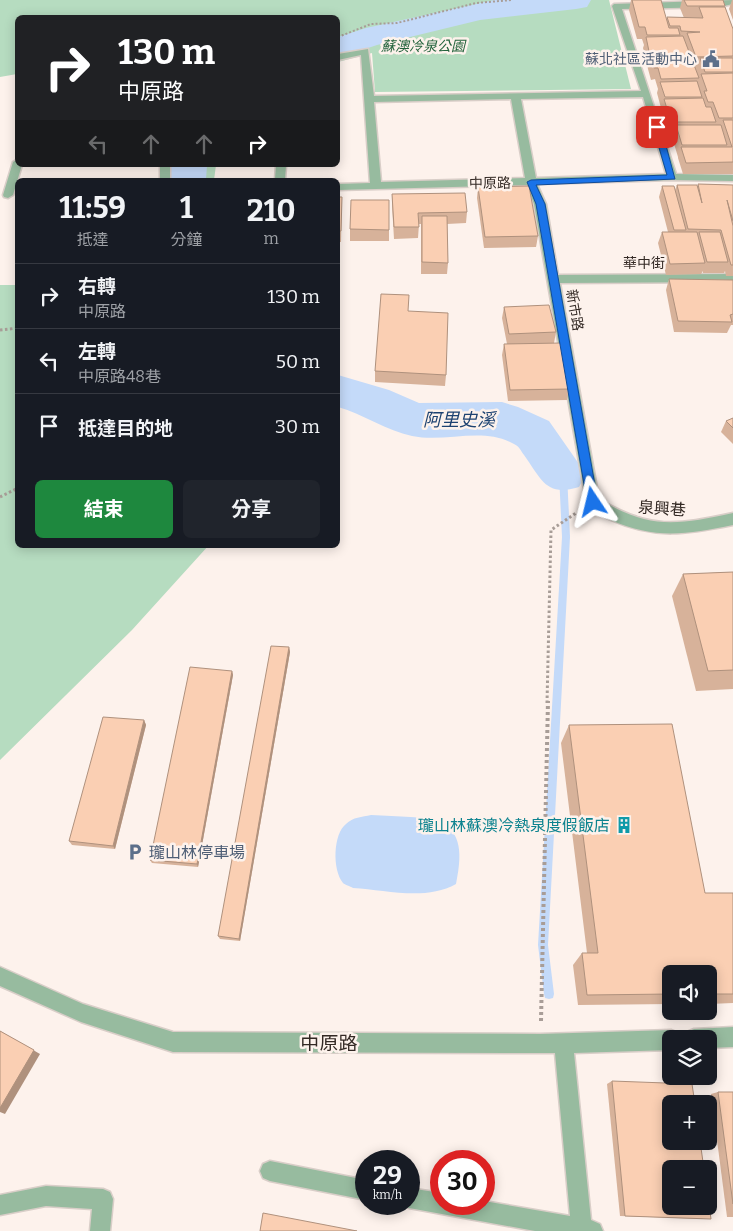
<!DOCTYPE html>
<html lang="zh-TW">
<meta charset="utf-8">
<style>
body{margin:0;font-family:Bitter,"Noto Sans TC",serif;background:#20242c;color:#f1f3f6;height:100vh;display:flex;flex-direction:column;font-size:19px;white-space:nowrap}
*{box-sizing:border-box;margin:0}
p{font-size:16px;color:#9ea1a6}
.icon{flex:none;width:28px;height:28px;fill:none;stroke:currentColor;stroke-width:2;stroke-linecap:round;stroke-linejoin:round}
.map{position:relative;flex:1;overflow:hidden}
.details{position:absolute;left:15px;top:178px;width:325px;height:370px;display:flex;flex-direction:column;background:#171b24;border-radius:8px;box-shadow:0 2px 12px #0003}
.details>*{flex:none}
.guide{position:absolute;left:15px;top:15px;width:325px;height:152px;border-radius:8px;box-shadow:0 2px 12px #0003;background:#202124;color:#fff;overflow:hidden}
.controls{position:absolute;left:662px;top:965px;display:grid;gap:10px}
.controls a{display:grid;place-items:center;width:55px;height:55px;border-radius:8px;background:#171b24;box-shadow:0 2px 12px #0003;font-size:25px}
.speed{position:absolute;left:355px;top:1150px;display:flex;gap:10px;font-size:25px;font-weight:700;text-align:center}
.speed>*{display:grid;place-content:center;width:65px;height:65px;border-radius:50%;background:#171b24;box-shadow:0 2px 12px #0003;line-height:1}
.speed small{font-size:12px;font-weight:400}
.speed .limit{border:8px solid #d22;background:#fff;color:#111}
.pin{position:absolute;display:grid;place-items:center;width:42px;height:42px;color:#fff;margin:-21px;border-radius:10px;box-shadow:0 2px 8px #0006}
.me{position:absolute;width:55px;margin:-28px;rotate:350deg;stroke-linejoin:round;filter:drop-shadow(0 0 4px #0008)}
.turn{display:flex;align-items:center;gap:18px;height:105px;padding:0 20px;font-size:22px}
.turn .icon{width:65px;height:65px;stroke-width:2.5}
.turn b{display:block;font-size:35px;line-height:42px}
.lanes{display:flex;align-items:center;height:48px;padding:0 20px;background:#0003;justify-content:center;gap:25px;direction:ltr}
.lanes .off{opacity:.35}
.eta{display:flex;justify-content:space-evenly;align-items:center;height:85px;text-align:center}
.eta b{font-size:30px;font-weight:700;line-height:35px}
.action{display:flex;gap:10px;margin-top:auto;padding:10px 20px}
.action a{flex:1;height:58px;border-radius:8px;background:#1e883e;color:#fff;font-size:20px;font-weight:700;line-height:58px;text-align:center}
.action a+a{background:#20242c;color:#f1f3f6}
ul{padding:0;list-style:none}
li{display:flex;align-items:center;gap:15px;height:65px;padding:0 20px;border-top:1px solid #363941}
li div{flex:1}
li b{display:block;font-size:19px}
li em{font-style:normal}
.map>svg:first-child{display:block}
.green{fill:#b6dcc0}
.water{fill:#c4daf9}
.lines{fill:none;stroke-linecap:round;stroke-linejoin:round}
.stream{fill:#c4daf9;fill-rule:evenodd}
.river{fill:#c4daf9;fill-rule:evenodd}
.minor-casing{stroke:#d9cec8;stroke-width:3}
.path-far2{stroke:#a89d97;stroke-width:2;stroke-dasharray:2 2;stroke-linecap:butt}
.path-far1{stroke:#a89d97;stroke-width:3;stroke-dasharray:2.5 2.5;stroke-linecap:butt}
.path{stroke:#a89d97;stroke-width:4;stroke-dasharray:3 3;stroke-linecap:butt}
.minor{fill:#97bb9f;fill-rule:evenodd}
.wall{fill:#d7b29a}
.shaded-wall{fill:#af917d}
.building{fill:#facfb3;stroke:#af917d}
.route{fill:#1a73e8;stroke:#114b97}
.labels{text-anchor:middle;stroke-width:5;stroke-linejoin:round;paint-order:stroke}
.far-park-label{font-size:14px;font-style:italic;fill:#23633c;stroke:#fdf2ec}
.far-service-label{font-size:14px;fill:#4e5e75;stroke:#fdf2ec;text-anchor:end}
.far-street-label{font-size:14px;fill:#332924;stroke:#fdf2ec}
.street-label{font-size:16px;fill:#332924;stroke:#fdf2ec}
.culture-label{font-size:16px;fill:#0d838f;stroke:#fdf2ec;text-anchor:end}
.service-label{font-size:16px;fill:#4e5e75;stroke:#fdf2ec;text-anchor:start}
.water-label{font-size:18px;font-style:italic;fill:#1d4271;stroke:#fdf2ec}
.near-street-label{font-size:19px;fill:#332924;stroke:#fdf2ec}
</style>
<div class="map">
<svg width="733" height="1231" viewBox="0 0 733 1231">
<rect width="100%" height="100%" fill="#fdf2ec"/>
<g class="green">
<path d="M0,0h609l22,89 -256,3 -3,-39 -34,9v-44h-320l-1,56 -17,3z"/>
<path d="M169,165h47l-2,15h-46z"/>
<path d="M0,285h17l1,260h191l-77,85 -132,130z"/>
</g>
<path class="water" d="M371,815c56,4 102,-6 85,69 -30,17 -70,6 -103,4 -3,-2 -8,-3 -10,-5 -11,-13 -10,-49 3,-59 7,-7 16,-7 25,-9z"/>
<g class="lines">
<path class="stream" d="M563,471l4,3 3,63 -22,408 6,49 -1,4 -4,1 -4,-1 -1,-4 -6,-49 24,-408 -3,-63z"/>
<g class="river">
<path d="M494,0h97l-4,7 -11,2 -96,11 -103,25 -39,13v-21l28,-9z"/>
<path d="M171,165h36l-1,15h-36z"/>
<path d="M338,375l51,15 30,13 83,-1 16,5 31,14 37,53 -7,13c-33,10 -37,-7 -55,-32 -3,-4 -5,-9 -10,-11 -31,-18 -68,-1 -102,-8 -25,-5 -49,-22 -74,-29z"/>
</g>
<g class="minor-casing">
<g id="minor">
<path d="M733,0v4l-14,3 -97,2 54,165 57,1v6l-61,-1 -135,4 9,20 12,71 175,-1v8l-173,1 39,216c51,31 78,26 134,14v12c-45,9 -78,15 -122,-5 -8,-4 -21,-10 -25,-18l-52,-298 -7,-19 -189,5v-6l32,-1 -9,-128 -23,5v-6l30,-5 6,47 267,-5 -29,-85 2,-2zM643,97l23,77 -130,4 -15,-79zM511,99l14,79 -144,4 -7,-80z"/>
<path d="M18,159v6h4l-9,30 -5,3 -4,-1 -1,-2 10,-33z"/>
<rect x="160" y="165" width="10" height="15"/>
<path d="M276,165h10l-1,15h-10z"/>
<path d="M0,967l83,37 90,28 367,2 131,-4 7,3 2,6h-9v11l-97,3 17,167 9,4 3,7h-68l-126,-23 -8,-4h8v-16l32,5v11h43v-3l86,15 -15,-163 -382,-1 -92,-30 -81,-36z"/>
<path d="M733,1027v20l-24,1v-9h-24l2,-7 7,-3z"/>
<path d="M270,1161l96,19v20l-96,-19 -7,-3 -3,-7 3,-7z"/>
<path d="M46,1186l57,3 7,3 3,7 -3,32h-20l2,-22 -46,-3 -46,9v-20z"/>
</g>
</g>
<path class="path-far2" d="M338,37l33,-13 26,-1 79,-20 36,-3"/>
<g class="path-far1">
<path d="M0,330l18,-2"/>
<path d="M0,497l18,-9"/>
<path d="M547,703l4,-173 25,-17"/>
</g>
<path class="path" d="M541,1021l7,-320"/>
<use href="#minor" class="minor"/>
</g>
<g class="wall">
<path d="M631,0h30l5,20 1,-3 17,1 -4,-10 2,-8h41l2,6v1l8,22v145h-50l-5,-16v-1l-6,-20 1,-3h-5l-7,-24v-2l-4,-15 1,-4 -3,-10 -4,1 -3,-11 -5,-21 1,-3 -2,-6h-5l-8,-29z"/>
<path d="M732,0h1v20l-4,-11z"/>
<path d="M698,184l35,1v91h-7l-1,-5 -1,2h-21v-2l-2,3 -35,1 -8,-32 4,-11h6l-9,-35 3,-11 13,4 2,-5 21,1z"/>
<path d="M478,187l60,49 -2,11 -52,1 -7,-50z"/>
<path d="M392,194l75,18 -1,11 -19,1 1,39 -1,11h-26v-50h-2l-1,14 -24,1 -2,-34z"/>
<path d="M338,197h4l-1,45h-3z"/>
<path d="M389,200v41h-39v-12z"/>
<path d="M669,279l64,1v45h-2l-4,8 -53,-1 -8,-42z"/>
<path d="M504,307l52,25 -2,11 15,46 -2,11 -59,1 -6,-46 2,-11h3l-5,-26z"/>
<path d="M408,311l38,64 -1,11 -70,-4v-11z"/>
<path d="M733,418v26l-12,-12 5,-11z"/>
<path d="M733,572v117l-37,2 -24,-95 11,-22z"/>
<path d="M289,647l1,5 -50,289 -20,-2 -2,-3z"/>
<path d="M232,671l1,4 -35,192 -46,-4 -2,-3z"/>
<path d="M144,720l2,5 -31,124 -43,-4 -3,-4z"/>
<path d="M569,725l136,168h28v110l-24,1v-30h-38v30l-93,1 -5,-40 9,-12h5l-26,-210z"/>
<path d="M612,1081l91,138 -83,-3 -13,-132z"/>
<path d="M718,1092h15v125h-6l-16,-123z"/>
</g>
<g class="shaded-wall">
<path d="M289,647l1,5 -50,289 -1,-2z"/>
<path d="M232,671l1,4 -35,192 -1,-3z"/>
<path d="M144,720l2,5 -31,124 -2,-3z"/>
<path d="M0,1031l40,23 -35,60 -5,-2z"/>
</g>
<g class="building">
<path d="M632,0h29l8,28h9l2,7h-33l-2,-8h-6z"/>
<path d="M684,0h39l2,6h-38z"/>
<path d="M699,7h26l8,22v27l-37,1 -9,-24 13,-1 -19,-1 -1,-5h-10l-3,-9 36,1z"/>
<path d="M683,36l16,42 -38,1 -3,-11h-4l-3,-10 12,-2h-13l-4,-19z"/>
<path d="M700,58h33v14h-28z"/>
<path d="M733,73v45h-14l-6,-16h-5l-4,-11h3l-6,-17z"/>
<path d="M697,81l5,16h-37l-5,-15z"/>
<path d="M703,98l3,9h5l5,15h-45l-7,-23z"/>
<path d="M723,120h10v42l-47,1 -5,-16h51z"/>
<path d="M676,125h45l6,20h-45z"/>
<path d="M698,184l35,1v36l-6,-21 6,26v39h-2l-10,-35 -33,-1 -11,-44h20l5,18z"/>
<path d="M529,186l9,50 -53,1 -7,-50z"/>
<path d="M662,186h12l12,44h-12z"/>
<path d="M465,193l2,19 -49,1 1,14h-25l-2,-33z"/>
<path d="M338,197h4l-1,34h-3z"/>
<path d="M351,200h38v30l-39,-1z"/>
<path d="M422,216h25l1,47 -26,-1z"/>
<path d="M662,232h35l8,31 -35,1z"/>
<path d="M699,232h21l8,30h-21z"/>
<path d="M669,279l64,1v34l-3,1 2,7 -54,-1z"/>
<path d="M381,294l28,1 -1,16 40,2 -2,62 -71,-4z"/>
<path d="M549,305l7,27 -47,2 -5,-27z"/>
<path d="M561,343l8,46 -59,1 -6,-46z"/>
<path d="M733,418v10l-7,-7z"/>
<path d="M733,572v98l-25,1 -25,-97z"/>
<path d="M271,646l18,1 -50,292 -21,-3z"/>
<path d="M190,667l42,4 -35,193 -47,-4z"/>
<path d="M103,717l41,3 -31,126 -44,-5z"/>
<path d="M672,724l33,169h28v101h-24v-20h-38v20l-84,1 -5,-42h16l-29,-228z"/>
<path d="M0,1031l34,19 -34,58z"/>
<path d="M612,1081l80,3 3,20h-24v37h29l4,28h-33v37h38v-1l2,14 -86,-3z"/>
<path d="M718,1092h15v112z"/>
<path d="M263,1213l94,18h-97z"/>
</g>
<path class="route" d="M657,125l4,2 14,52 -139,6 9,19 53,298 -5,5 -6,-5 -51,-298 -9,-22 4,-2 136,-5 -14,-48z"/>
<defs>
<g id="civic-bare" transform="scale(1.35)"><path d="M-.6-6.5H3V-4.5H.6V-3L4-1V1h2V6H-6V1h2V-1L-.6-3ZM-1.2 2.5V6h2.4V2.5Z" fill="#5c6f8a" stroke="#fdf2ec" stroke-width="2.5" paint-order="stroke"/></g>
<g id="building-bare" transform="scale(1.35)"><path d="M-4-6H4V6H1V3H-1V6H-4ZM-2.5-4.3h1.7v1.8h-1.7ZM.8-4.3h1.7v1.8H.8ZM-2.5-1h1.7V.8h-1.7ZM.8-1h1.7V.8H.8Z" fill="#0f9aa8" stroke="#fdf2ec" stroke-width="2.5" paint-order="stroke"/></g>
<g id="parking-bare" transform="scale(1.35)"><path d="M-3.5-5.5H1a3.5 3.5 0 0 1 0 7H-1V5.5H-3.5ZM-1-3.4V-.6H.8a1.4 1.4 0 0 0 0-2.8Z" fill="#5c6f8a" stroke="#fdf2ec" stroke-width="2.5" paint-order="stroke"/></g>
</defs>
<g fill-rule="evenodd">
<use href="#civic-bare" x="711" y="59"/>
<use href="#building-bare" x="624" y="825"/>
<use href="#parking-bare" x="135" y="852"/>
</g>
<g class="labels">
<g class="far-park-label">
<text x="423" y="51">蘇澳冷泉公園</text>
</g>
<g class="far-service-label">
<text x="697" y="64">蘇北社區活動中心</text>
</g>
<g class="far-street-label">
<text transform="translate(490 183) rotate(-1)" y="5">中原路</text>
<text x="644" y="268">華中街</text>
<text transform="translate(575 310) rotate(80)" y="5">新市路</text>
</g>
<g class="street-label">
<text transform="translate(662 508) rotate(4)" y="6">泉興巷</text>
</g>
<g class="culture-label">
<text x="610" y="831">瓏山林蘇澳冷熱泉度假飯店</text>
</g>
<g class="service-label">
<text x="149" y="858">瓏山林停車場</text>
</g>
<g class="water-label">
<text x="459" y="426">阿里史溪</text>
</g>
<g class="near-street-label">
<text x="329" y="1050">中原路</text>
</g>
</g>
</svg>
<div class="controls">
<a><svg class="icon" aria-label="sound" viewBox="0 0 24 24"><path d="M4 9h4l5-4v14l-5-4H4zM17 9q2 3 0 6"/></svg></a>
<a><svg class="icon" aria-label="layers" viewBox="0 0 24 24"><path d="M12 4l9 5-9 5-9-5zM3 14l9 5 9-5"/></svg></a>
<a>+</a>
<a>−</a>
</div>
<div class="speed"><div>29<small>km/h</small></div><div class="limit">30</div></div>
<div class="pin" style="left:657px;top:127px;background:#d93025"><svg class="icon" aria-label="arrive" viewBox="0 0 24 24"><path d="M6 21V4h12l-3 4 3 4H6"/></svg></div>
<svg class="me" style="left:593px;top:502px" viewBox="-20 -20 40 40"><path d="M0-17L14 15 0 8-14 15z" fill="#1a73e8" stroke="#fff" stroke-width="4"/></svg>
<div class="guide">
<div class="turn"><svg class="icon" aria-label="right" viewBox="0 0 24 24"><path d="M7 20v-9h11M14 6l5 5-5 5"/></svg><div><b>130 m</b>中原路</div></div>
<div class="lanes"><svg class="icon off" aria-label="left" viewBox="0 0 24 24"><path d="M17 20v-9H6M10 6l-5 5 5 5"/></svg><svg class="icon off" aria-label="ahead" viewBox="0 0 24 24"><path d="M12 20V5M6 11l6-6 6 6"/></svg><svg class="icon off" aria-label="ahead" viewBox="0 0 24 24"><path d="M12 20V5M6 11l6-6 6 6"/></svg><svg class="icon" aria-label="right" viewBox="0 0 24 24"><path d="M7 20v-9h11M14 6l5 5-5 5"/></svg></div>
</div>
<section class="details">
<div class="eta">
<div><b>11:59</b><p>抵達</p></div>
<div><b>1</b><p>分鐘</p></div>
<div><b>210</b><p>m</p></div>
</div>
<ul>
<li><svg class="icon" aria-label="right" viewBox="0 0 24 24"><path d="M7 20v-9h11M14 6l5 5-5 5"/></svg><div><b>右轉</b><p>中原路</p></div><em>130 m</em></li>
<li><svg class="icon" aria-label="left" viewBox="0 0 24 24"><path d="M17 20v-9H6M10 6l-5 5 5 5"/></svg><div><b>左轉</b><p>中原路48巷</p></div><em>50 m</em></li>
<li><svg class="icon" aria-label="arrive" viewBox="0 0 24 24"><path d="M6 21V4h12l-3 4 3 4H6"/></svg><div><b>抵達目的地</b></div><em>30 m</em></li>
</ul>
<div class="action"><a>結束</a><a>分享</a></div>
</section>
</div>
